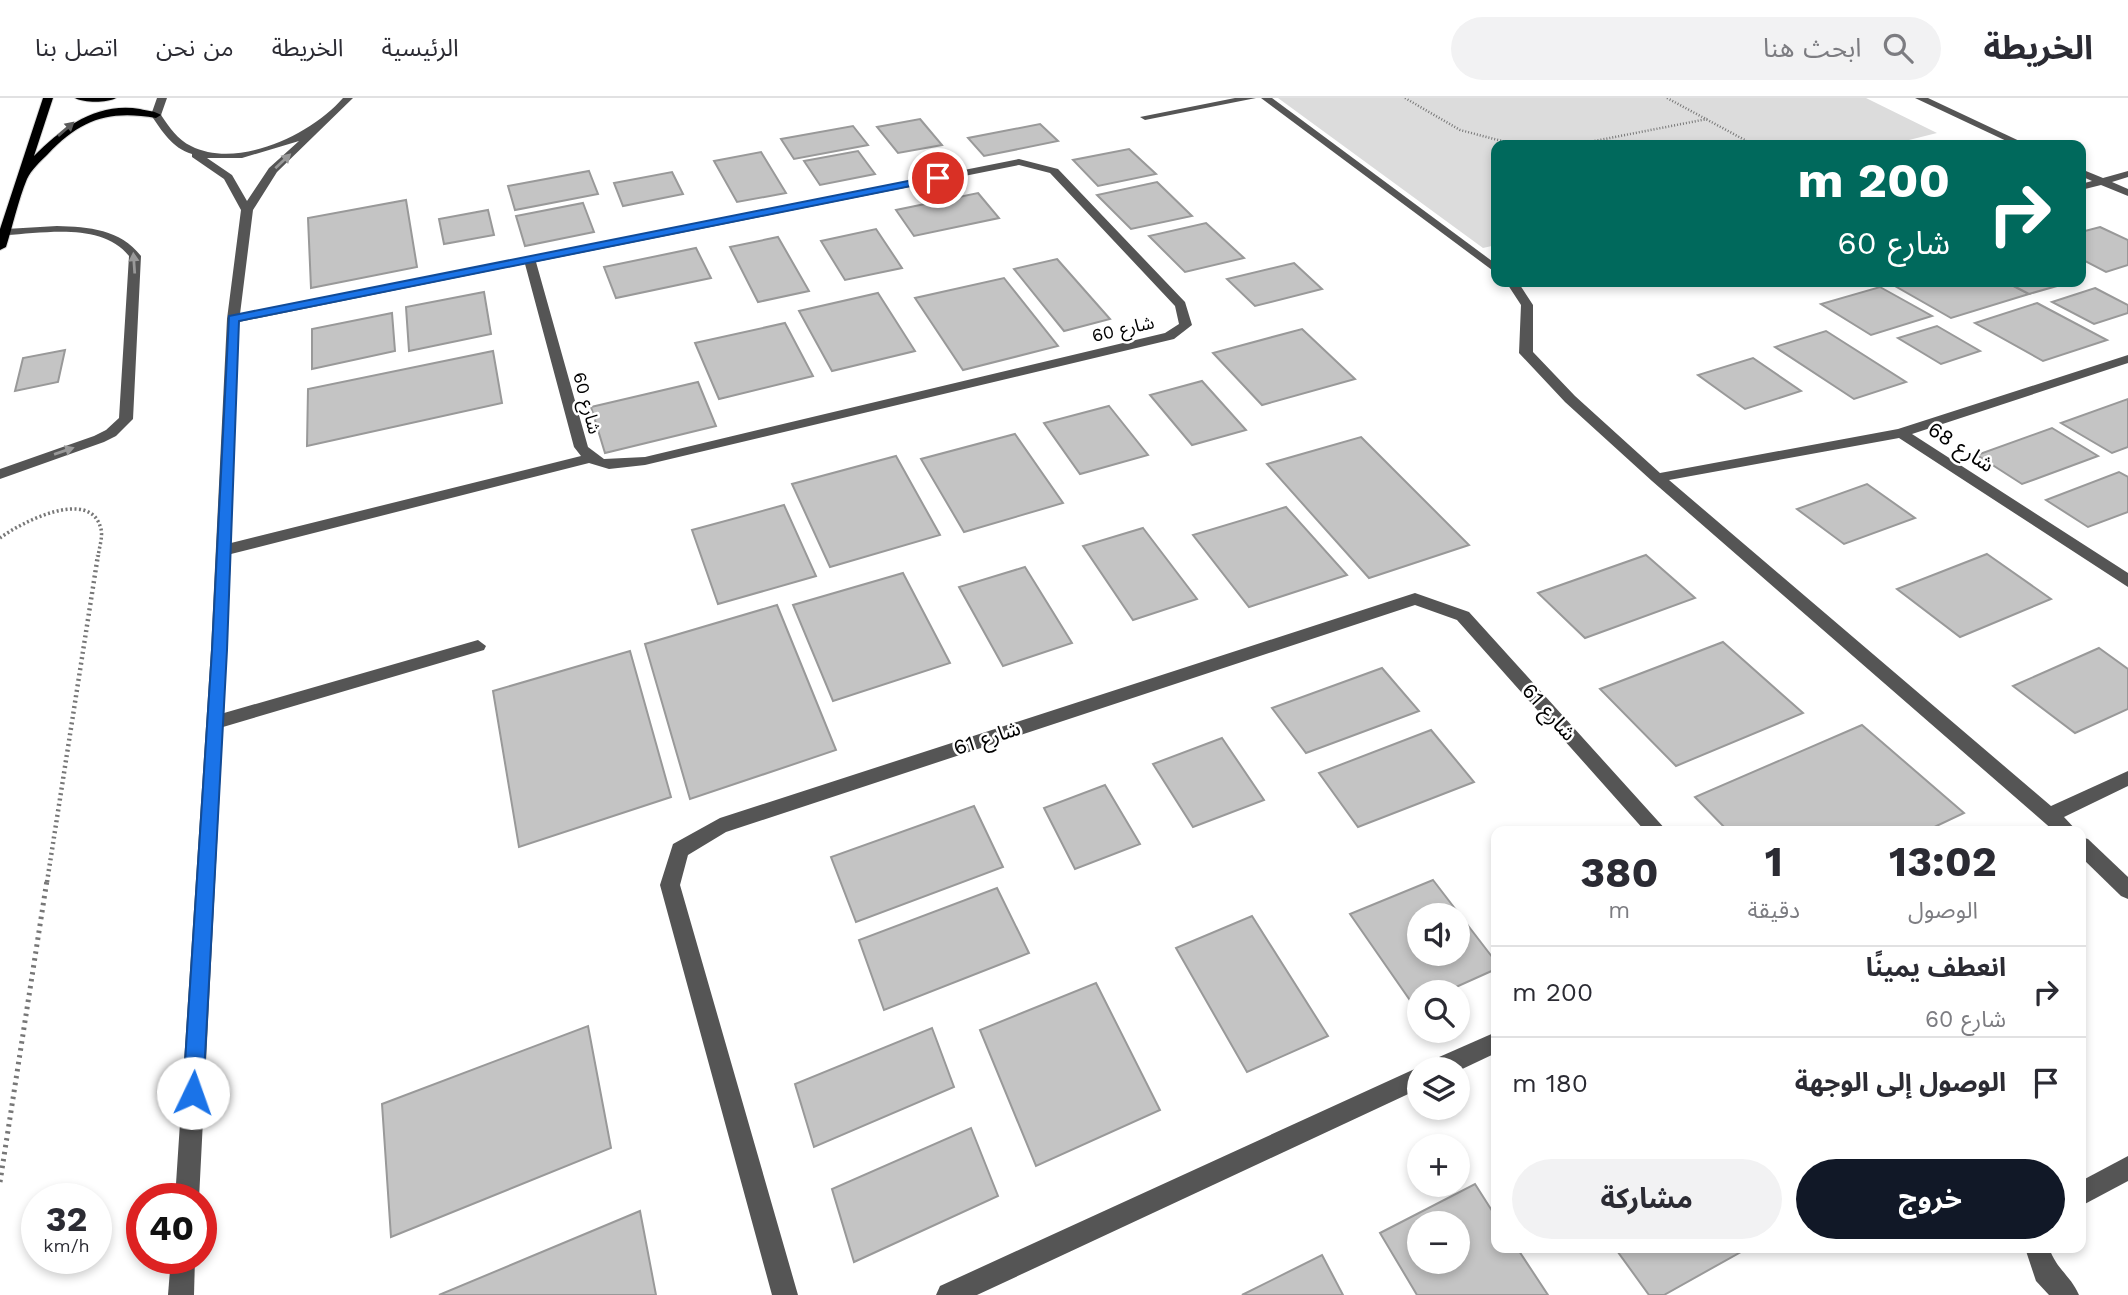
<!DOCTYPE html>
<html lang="ar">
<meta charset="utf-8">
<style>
body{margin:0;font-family:"Work Sans","Noto Sans Arabic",sans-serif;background:#f2f2f3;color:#2b2b33;direction:rtl;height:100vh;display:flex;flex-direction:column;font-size:26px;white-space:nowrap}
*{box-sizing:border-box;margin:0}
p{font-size:23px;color:#7c7c81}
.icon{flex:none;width:38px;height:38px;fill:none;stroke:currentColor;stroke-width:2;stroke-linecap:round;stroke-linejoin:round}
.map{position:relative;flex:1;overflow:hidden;direction:ltr}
.side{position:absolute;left:1491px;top:728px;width:595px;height:427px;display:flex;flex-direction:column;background:#fff;border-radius:14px;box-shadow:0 4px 10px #0003;direction:rtl}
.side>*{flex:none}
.guide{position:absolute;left:1491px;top:42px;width:595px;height:147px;border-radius:14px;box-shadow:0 4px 10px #0003;direction:rtl;background:#00695c;color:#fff;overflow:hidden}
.tools{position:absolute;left:1407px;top:805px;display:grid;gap:14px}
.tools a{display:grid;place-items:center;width:63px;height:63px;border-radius:50%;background:#fff;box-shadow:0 4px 10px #0003;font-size:35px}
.speed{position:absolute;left:21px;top:1085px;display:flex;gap:14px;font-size:35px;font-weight:700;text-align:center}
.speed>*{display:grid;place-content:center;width:91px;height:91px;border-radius:50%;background:#fff;box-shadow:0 4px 10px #0003;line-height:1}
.speed small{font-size:18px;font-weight:400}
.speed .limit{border:10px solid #d22;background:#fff;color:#111}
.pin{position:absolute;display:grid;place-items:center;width:60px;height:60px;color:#fff;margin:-30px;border:4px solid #fff;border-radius:50%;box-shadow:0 2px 7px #0007}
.me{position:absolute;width:77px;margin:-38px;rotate:3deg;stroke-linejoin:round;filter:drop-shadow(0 0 5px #0008)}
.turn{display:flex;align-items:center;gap:24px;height:147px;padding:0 21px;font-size:32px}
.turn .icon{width:91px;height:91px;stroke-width:2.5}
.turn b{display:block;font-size:49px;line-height:60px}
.eta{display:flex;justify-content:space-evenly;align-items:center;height:119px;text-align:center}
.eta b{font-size:42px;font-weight:700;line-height:49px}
.action{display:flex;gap:14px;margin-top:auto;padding:14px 21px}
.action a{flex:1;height:80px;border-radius:42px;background:#111827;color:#fff;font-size:28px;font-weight:700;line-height:80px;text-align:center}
.action a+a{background:#f2f2f3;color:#2b2b33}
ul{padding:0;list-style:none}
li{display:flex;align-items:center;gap:21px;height:91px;padding:0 21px;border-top:2px solid #e1e1e2}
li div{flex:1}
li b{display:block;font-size:26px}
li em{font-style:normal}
header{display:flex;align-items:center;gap:42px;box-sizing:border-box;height:98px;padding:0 35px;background:#fff;border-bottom:2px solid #e1e1e2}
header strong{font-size:33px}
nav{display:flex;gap:38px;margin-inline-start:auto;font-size:24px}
.search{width:490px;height:63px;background:#f2f2f3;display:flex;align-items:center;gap:18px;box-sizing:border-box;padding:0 24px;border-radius:38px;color:#7c7c81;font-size:26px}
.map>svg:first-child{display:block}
.green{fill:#dcdcdc}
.building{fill:#c4c4c4;stroke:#999;stroke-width:2;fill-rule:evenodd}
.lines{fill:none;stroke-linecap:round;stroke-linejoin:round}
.major-casing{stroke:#dbdbdb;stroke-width:2}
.path-far3{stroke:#777;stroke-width:2.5;stroke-dasharray:1 2;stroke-linecap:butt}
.path-far2{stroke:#777;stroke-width:3.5;stroke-dasharray:2 2.5;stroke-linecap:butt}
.path-far1{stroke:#777;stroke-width:4.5;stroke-dasharray:2 3.5;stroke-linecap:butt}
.path{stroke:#777;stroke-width:5;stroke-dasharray:2.5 4.5;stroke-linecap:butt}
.minor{fill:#555;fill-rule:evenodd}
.major{fill:#000;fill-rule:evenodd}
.oneway{fill:#595959}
.oneway2{fill:#999}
.route{fill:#1a73e8;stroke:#114b97;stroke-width:2}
.labels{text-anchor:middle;stroke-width:5;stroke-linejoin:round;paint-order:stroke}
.far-street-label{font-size:18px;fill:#000;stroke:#fff}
.street-label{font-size:21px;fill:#000;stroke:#fff}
</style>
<header>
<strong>الخريطة</strong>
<div class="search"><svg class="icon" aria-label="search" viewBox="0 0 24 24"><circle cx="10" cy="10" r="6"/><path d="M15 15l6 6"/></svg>ابحث هنا</div>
<nav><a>الرئيسية</a><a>الخريطة</a><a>من نحن</a><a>اتصل بنا</a></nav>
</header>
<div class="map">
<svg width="2128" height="1197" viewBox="0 0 2128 1197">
<rect width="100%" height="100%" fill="#fff"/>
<path class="green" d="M1278,0h588l71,35 -48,12h-393v100l-13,3z"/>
<g class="building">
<path d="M920,21l22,26 -44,8 -21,-26z"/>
<path d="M1040,26l18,17 -74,15 -16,-18z"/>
<path d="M853,28l15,19 -74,14 -13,-20z"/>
<path d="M1129,51l27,25 -58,12 -25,-26z"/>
<path d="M858,53l17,23 -55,11 -16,-24z"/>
<path d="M761,54l25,41 -49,9 -23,-41z"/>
<path d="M589,73l9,23 -83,16 -7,-24z"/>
<path d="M672,74l11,22 -60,12 -9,-23z"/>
<path d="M1157,84l35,34 -61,13 -34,-34z"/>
<path d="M978,95l21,25 -85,18 -18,-26z"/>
<path d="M406,102l11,67 -106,21 -3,-70z"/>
<path d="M583,105l11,29 -69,14 -9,-30z"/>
<path d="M488,112l6,25 -50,9 -5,-25z"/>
<path d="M1206,125l38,35 -59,14 -36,-36z"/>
<path d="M2100,129l28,13v25l-22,7 -25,-13v-27z"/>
<path d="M876,131l26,39 -57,12 -24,-39z"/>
<path d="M778,139l31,54 -51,11 -28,-55z"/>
<path d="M696,150l15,30 -95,20 -12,-31z"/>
<path d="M1057,161l53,60 -46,12 -50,-62z"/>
<path d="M1294,165l28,26 -67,17 -28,-27z"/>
<path d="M1004,180l54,68 -95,24 -48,-72z"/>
<path d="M1908,184h98l23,12 -78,24 -56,-32z"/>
<path d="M2006,184h65l-42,12z"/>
<path d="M1880,189l52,29 -61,19 -50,-31z"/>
<path d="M2095,190l33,17v8l-34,11 -42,-22z"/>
<path d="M484,194l7,42 -82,17 -3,-44z"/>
<path d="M878,195l37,58 -83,20 -33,-60z"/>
<path d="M2037,205l70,37 -64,21 -68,-38z"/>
<path d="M392,215l3,38 -83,18v-40z"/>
<path d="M785,225l28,53 -94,23 -24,-56z"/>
<path d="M1937,228l43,25 -39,13 -43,-26z"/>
<path d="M1302,231l53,50 -93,26 -49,-52z"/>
<path d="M1826,233l80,51 -52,17 -79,-52z"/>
<path d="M65,252l-7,32 -43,9 8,-33z"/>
<path d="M493,253l9,52 -195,43 1,-57z"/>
<path d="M1753,260l48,33 -56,18 -47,-34z"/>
<path d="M1202,283l44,49 -54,15 -42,-50z"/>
<path d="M698,284l18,44 -111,27 -14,-46z"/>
<path d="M2128,301v48l-16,6 -51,-30z"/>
<path d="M1109,308l39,49 -68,19 -36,-51z"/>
<path d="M2052,330l46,28 -76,28 -45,-29z"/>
<path d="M1015,336l48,69 -99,29 -43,-73z"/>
<path d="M1361,339l108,108 -100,33 -102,-114z"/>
<path d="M896,358l44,79 -110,32 -38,-83z"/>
<path d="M2119,374l9,5v35l-40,15 -42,-27z"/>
<path d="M1867,386l48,34 -71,26 -47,-35z"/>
<path d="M784,407l32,71 -98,28 -26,-74z"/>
<path d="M1286,409l61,68 -98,32 -56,-72z"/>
<path d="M1143,430l54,71 -64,21 -50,-74z"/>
<path d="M1987,456l64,45 -91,38 -63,-48z"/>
<path d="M1646,457l49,43 -110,40 -47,-45z"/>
<path d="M1025,469l47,76 -69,23 -44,-79z"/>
<path d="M903,475l47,90 -117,38 -40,-96z"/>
<path d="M777,507l59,145 -146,49 -45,-155z"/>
<path d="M1723,544l80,71 -127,53 -76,-77z"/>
<path d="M2099,550l29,21v40l-53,24 -62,-47z"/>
<path d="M630,553l41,146 -152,50 -26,-156z"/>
<path d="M1382,570l37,43 -113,42 -34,-45z"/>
<path d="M1862,627l102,88 -38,18h-198l-33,-34z"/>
<path d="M1431,632l43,52 -116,45 -39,-54z"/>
<path d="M1222,640l42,62 -71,27 -40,-63z"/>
<path d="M1105,687l35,59 -65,25 -31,-61z"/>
<path d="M974,708l29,61 -147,55 -25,-65z"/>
<path d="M1433,782l63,82v7l-51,23h-26v12l-5,2 -64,-92zM1419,817h39v39h-39z"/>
<path d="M997,790l32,65 -145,57 -25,-70z"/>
<path d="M1252,818l76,120 -81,36 -71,-124z"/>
<path d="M1096,885l64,127 -124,56 -56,-136z"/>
<path d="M588,928l23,122 -220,89 -9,-133z"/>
<path d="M932,930l22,59 -140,60 -19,-63z"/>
<path d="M971,1030l27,68 -144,66 -22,-73z"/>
<path d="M1475,1086l21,33v31h21l31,47h-131l-37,-62zM1419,1125h39v39h-39z"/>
<path d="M640,1113l16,84h-217z"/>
<path d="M1615,1150h133l-84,47h-15z"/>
<path d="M1322,1157l21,40h-101z"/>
</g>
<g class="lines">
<g class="major-casing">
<g id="major">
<path d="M43,0h10l-19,58c29,-29 63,-54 106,-47 8,2 15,2 21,6l-5,3c-47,-8 -75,1 -108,36 -7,7 -17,16 -21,25 -9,22 -14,46 -21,68l-6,3v-21z"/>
<path d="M75,0h41c-9,5 -32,5 -41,0z"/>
</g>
</g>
<g class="path-far3">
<path d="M1405,0l55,32 57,15"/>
<path d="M1667,0l87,47"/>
<path d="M1574,47l133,-26"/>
</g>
<path class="path-far2" d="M0,440c20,-15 91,-52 101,-9 2,8 -2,19 -3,28"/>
<path class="path-far1" d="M47,784l51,-327"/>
<path class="path" d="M0,1084l47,-302"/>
<g class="minor">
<path d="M157,0h10l-6,17c8,12 17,25 30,31 47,24 121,-12 152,-48h10l-76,74 -24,38 -13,104 779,-155 39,10 127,133 7,23 -18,14 -529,126 -36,4 -20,-6 -358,91 -7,159 254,-73 8,6 -2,4 -261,77 -24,472h-24l36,-549 16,-331 14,-109 -17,-31 -32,-22v-3c-20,-6 -30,-23 -41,-39zM299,43l-30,27 -22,33 -15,-26 -25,-17h35zM1019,67l31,8 125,133 4,18 -14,9 -520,124 -41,2 -16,-12 -52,-185zM525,166l49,183 7,9 -350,87 8,-221z"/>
<path d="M1235,0h21l-111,22 -5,-3z"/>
<path d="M1261,0h11l224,166v9z"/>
<path d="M1915,0h13l100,47h-13z"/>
<path d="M2081,71l22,9 25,-7v6l-16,5 16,7v7l-27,-11 -20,5v-6l11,-3 -11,-5z"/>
<path d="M57,128c32,1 63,3 84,30l-8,163 -17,17 -12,6 -104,37v-10l94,-33 12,-6 13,-12 10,-162c-27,-34 -84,-23 -123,-21l-6,-3 6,-3z"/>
<path d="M1506,184h12l15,23v47l42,44 85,77 238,-44 230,-74v8l-216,71 216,139v14l-229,-149 -230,42 382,326 77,-35v15l-64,31 13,14h-23l-402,-350 -87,-79 -46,-49 2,-48z"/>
<path d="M1415,495l54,19 198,219h-22l-188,-211 -42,-15 -689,227 -38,23 -8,30 118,410h-26l-112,-410 13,-41 47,-26z"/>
<path d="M2081,739l7,2 40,38v22l-7,-3 -40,-39z"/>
<path d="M1496,934v21l-38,18 -31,-2 3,-8z"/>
<path d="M1419,969l5,2h-5v20l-442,206h-41l4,-9z"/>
<path d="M2128,1058v25l-47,25v-25z"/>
<path d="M2025,1150h24c8,22 22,28 30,47h-30l-13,-14z"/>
<path d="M171,1160h24l-1,37h-26z"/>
</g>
<use href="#major" class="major"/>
</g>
<defs><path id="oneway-solid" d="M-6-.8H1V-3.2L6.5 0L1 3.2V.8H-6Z" transform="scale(1.75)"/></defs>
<use class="oneway" href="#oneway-solid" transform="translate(66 31) rotate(-41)"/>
<g class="oneway2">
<use href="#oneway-solid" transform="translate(283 63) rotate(-43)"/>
<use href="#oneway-solid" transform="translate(134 165) rotate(-94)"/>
<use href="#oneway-solid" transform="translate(64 353) rotate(-19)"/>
</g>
<path class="route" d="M938,77l3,1v4l-702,141 -12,329 -24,443 -3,7 -7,3 -7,-3 -3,-7 29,-443 17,-334z"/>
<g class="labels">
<g class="far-street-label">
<text transform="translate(1123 231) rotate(-13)" y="6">شارع 60</text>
<text transform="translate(587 305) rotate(75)" y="6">شارع 60</text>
</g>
<g class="street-label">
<text transform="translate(1961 349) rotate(33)" y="7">شارع 68</text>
<text transform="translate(1549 614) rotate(48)" y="7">شارع 61</text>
<text transform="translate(987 640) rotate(-18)" y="7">شارع 61</text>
</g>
</g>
</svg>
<div class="tools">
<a><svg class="icon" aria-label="sound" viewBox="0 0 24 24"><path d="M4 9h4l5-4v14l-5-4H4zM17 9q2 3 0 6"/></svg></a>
<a><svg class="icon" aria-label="search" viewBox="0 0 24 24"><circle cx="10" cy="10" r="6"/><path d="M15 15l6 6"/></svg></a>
<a><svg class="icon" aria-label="layers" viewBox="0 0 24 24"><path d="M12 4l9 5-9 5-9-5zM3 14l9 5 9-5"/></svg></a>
<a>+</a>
<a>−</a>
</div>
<div class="speed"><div>32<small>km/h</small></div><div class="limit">40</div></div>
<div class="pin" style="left:938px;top:80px;background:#d93025"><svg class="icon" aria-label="arrive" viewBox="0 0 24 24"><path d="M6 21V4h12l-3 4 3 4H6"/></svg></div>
<svg class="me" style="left:193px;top:995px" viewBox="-20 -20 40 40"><circle r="19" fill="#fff"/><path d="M0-13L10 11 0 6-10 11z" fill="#1a73e8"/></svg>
<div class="guide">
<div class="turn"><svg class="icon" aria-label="right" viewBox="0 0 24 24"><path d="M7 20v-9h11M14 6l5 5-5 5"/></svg><div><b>200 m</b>شارع 60</div></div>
</div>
<section class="side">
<div class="eta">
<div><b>13:02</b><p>الوصول</p></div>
<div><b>1</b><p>دقيقة</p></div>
<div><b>380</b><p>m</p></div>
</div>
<ul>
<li><svg class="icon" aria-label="right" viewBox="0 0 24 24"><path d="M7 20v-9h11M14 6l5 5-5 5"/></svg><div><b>انعطف يمينًا</b><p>شارع 60</p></div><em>200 m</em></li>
<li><svg class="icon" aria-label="arrive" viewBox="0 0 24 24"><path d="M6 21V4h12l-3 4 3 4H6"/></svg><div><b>الوصول إلى الوجهة</b></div><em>180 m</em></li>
</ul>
<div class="action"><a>خروج</a><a>مشاركة</a></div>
</section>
</div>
